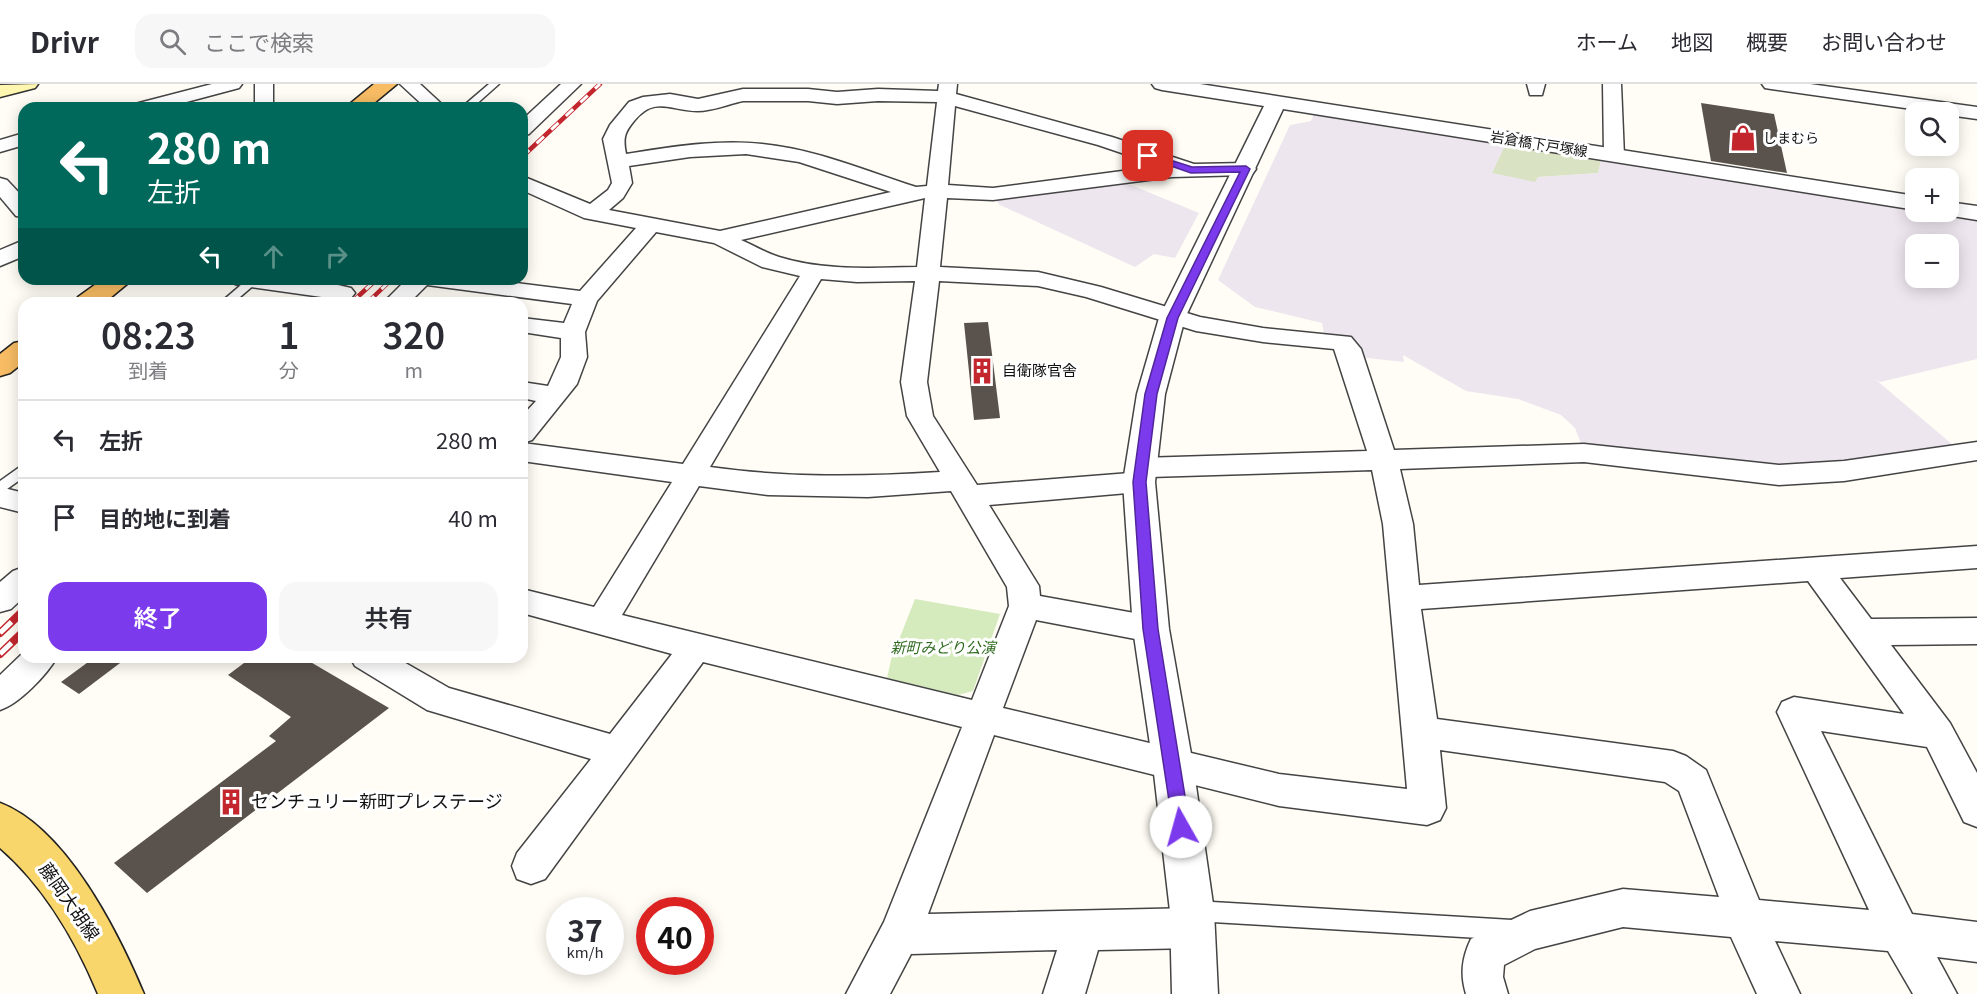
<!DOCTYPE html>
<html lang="ja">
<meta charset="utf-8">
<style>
body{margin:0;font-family:Georgia,"Noto Sans JP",serif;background:#f7f7f7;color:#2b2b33;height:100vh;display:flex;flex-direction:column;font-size:22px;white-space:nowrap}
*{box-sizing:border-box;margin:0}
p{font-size:20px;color:#7c7c81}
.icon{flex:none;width:33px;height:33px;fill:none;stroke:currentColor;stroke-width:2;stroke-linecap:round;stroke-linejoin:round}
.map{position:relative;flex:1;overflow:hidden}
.sheet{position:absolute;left:18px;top:213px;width:510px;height:366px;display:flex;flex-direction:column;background:#fff;border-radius:18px;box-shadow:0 3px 15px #0003}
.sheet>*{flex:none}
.banner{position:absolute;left:18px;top:18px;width:510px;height:183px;border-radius:18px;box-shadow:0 3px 15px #0003;background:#00695c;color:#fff;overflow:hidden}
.buttons{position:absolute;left:1905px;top:18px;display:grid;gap:12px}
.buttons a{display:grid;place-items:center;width:54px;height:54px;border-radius:12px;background:#fff;box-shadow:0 3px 15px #0003;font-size:30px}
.speed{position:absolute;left:546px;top:813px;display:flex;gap:12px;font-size:30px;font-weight:700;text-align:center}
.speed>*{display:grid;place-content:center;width:78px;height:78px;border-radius:50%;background:#fff;box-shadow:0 3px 15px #0003;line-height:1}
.speed small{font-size:15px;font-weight:400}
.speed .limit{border:9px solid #d22;background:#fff;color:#111}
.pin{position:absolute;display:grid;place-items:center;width:51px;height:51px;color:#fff;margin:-26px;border-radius:12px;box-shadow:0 3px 9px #0006}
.me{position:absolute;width:66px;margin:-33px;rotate:353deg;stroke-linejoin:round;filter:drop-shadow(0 0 4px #0008)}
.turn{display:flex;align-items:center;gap:21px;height:126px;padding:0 30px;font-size:27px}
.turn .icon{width:78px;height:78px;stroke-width:2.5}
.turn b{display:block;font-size:42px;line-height:51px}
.lanes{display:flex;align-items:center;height:57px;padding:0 30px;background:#0003;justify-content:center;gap:30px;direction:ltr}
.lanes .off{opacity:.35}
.eta{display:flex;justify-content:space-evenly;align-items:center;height:102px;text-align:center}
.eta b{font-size:36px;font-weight:600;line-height:42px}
.primary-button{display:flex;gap:12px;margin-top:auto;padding:12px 30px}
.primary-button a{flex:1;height:69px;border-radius:18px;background:#7c3aed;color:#fff;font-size:24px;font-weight:600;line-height:69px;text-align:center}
.primary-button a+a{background:#f7f7f7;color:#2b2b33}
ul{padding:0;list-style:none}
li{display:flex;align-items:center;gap:18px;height:78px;padding:0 30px;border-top:2px solid #e1e1e2}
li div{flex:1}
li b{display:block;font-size:22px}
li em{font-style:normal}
header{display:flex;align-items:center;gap:36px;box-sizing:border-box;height:84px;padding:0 30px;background:#fff;border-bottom:2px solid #e1e1e2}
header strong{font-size:28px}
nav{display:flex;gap:33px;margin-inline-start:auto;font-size:21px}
.search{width:420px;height:54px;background:#f7f7f7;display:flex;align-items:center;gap:15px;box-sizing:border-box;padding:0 21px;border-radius:18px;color:#7c7c81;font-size:22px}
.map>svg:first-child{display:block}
.industrial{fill:#eee6ef;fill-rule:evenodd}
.green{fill:#d5ebbd}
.cemetery{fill:#d9e3c4}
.building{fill:#5a524d}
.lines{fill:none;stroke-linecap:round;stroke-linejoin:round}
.service-casing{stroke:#444;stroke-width:3}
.minor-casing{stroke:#444;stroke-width:3}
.tertiary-casing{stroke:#444;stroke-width:3}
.secondary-casing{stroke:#333;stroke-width:3}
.primary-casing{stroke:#222;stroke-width:3}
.trunk-casing{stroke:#222;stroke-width:3}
.service{fill:#fff;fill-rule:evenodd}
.minor{fill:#fff;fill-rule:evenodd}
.tertiary{fill:#fff;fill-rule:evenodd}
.secondary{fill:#fff6b0;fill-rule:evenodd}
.primary{fill:#f9d66b;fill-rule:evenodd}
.trunk{fill:#f7bc64;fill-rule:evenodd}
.rail-far1-casing{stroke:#c4262e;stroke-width:4.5}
.rail-casing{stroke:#c4262e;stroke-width:8}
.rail-far1{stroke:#fff;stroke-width:3;stroke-dasharray:10;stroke-linecap:butt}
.rail{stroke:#fff;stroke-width:5;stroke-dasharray:16;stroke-linecap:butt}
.route{fill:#7c3aed;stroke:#51269a;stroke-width:1.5}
.labels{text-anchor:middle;stroke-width:6;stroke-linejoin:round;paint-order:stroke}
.far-poi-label{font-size:14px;fill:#111;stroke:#fff;text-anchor:start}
.far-street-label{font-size:14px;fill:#111;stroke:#fff}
.poi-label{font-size:15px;fill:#111;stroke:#fff;text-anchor:start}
.park-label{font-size:15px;font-style:italic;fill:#2f6b1f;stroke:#fff}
.near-poi-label{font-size:18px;fill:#111;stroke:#fff;text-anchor:start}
.near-street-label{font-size:18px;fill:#111;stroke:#fff}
</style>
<header>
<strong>Drivr</strong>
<div class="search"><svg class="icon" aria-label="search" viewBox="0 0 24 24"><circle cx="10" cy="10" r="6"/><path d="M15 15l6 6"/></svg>ここで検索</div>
<nav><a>ホーム</a><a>地図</a><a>概要</a><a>お問い合わせ</a></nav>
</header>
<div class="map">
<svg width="1977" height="910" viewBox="0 0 1977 910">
<rect width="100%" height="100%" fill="#fffdf5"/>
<g class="industrial">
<path d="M1314,30l191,31 -13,28 45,4 61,-4 3,-13 376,61v138l-97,23 -5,-3 78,66 -119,19 -61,4 -189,-17 -9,-23 -14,-13 -43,-16 -52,-8 -63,-36 1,7 -46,-5 -8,-20 -26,-3 -2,-11 -67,-16 -37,-27 72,-155 21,-4zM1916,160h32v34h-32z"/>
<path d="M1119,96l80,33 -24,45 -21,-4 -19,13 -135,-62 -8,-9z"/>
</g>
<path class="green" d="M915,515l85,15 -27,77 -15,4 -71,-17 4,-18z"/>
<path class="cemetery" d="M1505,61l96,15 -3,13 -60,4 -3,5 -43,-9z"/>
<g class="building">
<path d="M1701,19l73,11 13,59 -76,-12z"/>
<path d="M988,238l12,96 -26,2 -10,-97z"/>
<path d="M95,573h33l-49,37 -18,-12z"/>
<path d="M252,573h50l87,51 -242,185 -33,-30 162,-122 -7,-5 22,-19 -63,-42z"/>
</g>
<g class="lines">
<g class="service-casing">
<g id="service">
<path d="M489,0h10l-27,24h-11z"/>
<path d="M248,195h13l-28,24h-13z"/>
<path d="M24,380v13l-24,17v-13z"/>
<path d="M1195,817l317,19 7,3 3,7 -3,7 -7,3 -317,-19 -7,-3 -3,-7 3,-7z"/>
</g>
</g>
<g class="minor-casing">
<g id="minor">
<path d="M212,0h30l-3,4 -75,20h-31l2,-4z"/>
<rect x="255" y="0" width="18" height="24"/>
<path d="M400,0h20l26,24h-20z"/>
<path d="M561,0h20l-52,50 -7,2v-16z"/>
<path d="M939,0h18l-1,10 156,43 82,27 52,-1 7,2 3,4 -3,4 -7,2 -74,2 -179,23 -46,-2 -7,69 98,5 63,15 99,30 63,11 88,9 10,12 33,101 190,-6 195,21 65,-4 133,-19v18l-133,21 -65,4 -195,-23 -184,7 13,55 6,61 558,-39v22l-137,10 31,41 106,-1v26l-86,1 59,78 27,50v54l-13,-5 -37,-75 -106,-16 91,183 65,8v40l-40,-5 20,37h-44l-25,-43 -113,-10 25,53h-43l-26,-57 -108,-10 -88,22 -31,16 -1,12 5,17h-42c-6,-20 -4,-36 5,-55l59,-28 93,-22 96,8 -40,-106 -14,-9 -225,-32 6,58 -6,12 -13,5 -148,-19 -285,-71 -66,179 266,-6 14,6 6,14 -6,14 -14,6 -96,2 -13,44h-42l14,-44 -146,4 -21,40h-44l38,-72 78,-195 -259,-65 -158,217 -14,5 -14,-5 -5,-13 5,-13 74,-94 -164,-49 -72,-44 -5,-9h45l54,31 161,46 62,-80 -150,-41v-24l72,18 78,-125 -150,-21v-45l14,-15 -14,-3v-16l26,4 13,-29v-19l-39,-6v-14l42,5 8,-19 -145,-19 -18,18h-26l24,-24h78l95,12 56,-63 -52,-10 -62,-28v-14l68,28 18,-14 4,-7 -9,-44 7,-14 19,-23 14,-5 27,-3 28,5 45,-10h65l29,3 41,-3 60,2zM743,17h65l29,3 41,-3 59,1 -10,84 -11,1c-50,-16 -101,-38 -154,-43 -45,-5 -91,3 -136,10 -3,-15 -2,-21 8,-33 21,-26 37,-10 64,-10 14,0 31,-7 45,-10zM955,22l143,39 62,21 -167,22 -45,-3zM746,70l53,8 92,30 -171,39 -111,-21 14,-12 9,-15 -3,-17 61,-9zM925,114l-8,69c-46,1 -93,4 -138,-10 -13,-4 -26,-12 -38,-17zM656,148l58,11 48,24 38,9 -117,188 -160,-21 9,-3 45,-56 10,-27 -2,-25 12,-31zM821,195l36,3 58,-1 -14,101 6,34 33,56c-78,5 -152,6 -230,-5zM939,197l99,5 48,11 110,34 67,11 71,7 33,102 -226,7 -10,3 -4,7 3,5 -153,12 -44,-69 -6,-34zM1372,386l11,54 24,265 -128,-15 -276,-66 33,-88 115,22 11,-4 5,-9 -5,-9 -11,-4 -111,-20 -1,-10 -5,-8 -45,-73 150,-13 10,-3 4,-7 -3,-5zM699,402l69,9 100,2 83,-6 56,96 2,19 -37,94 -350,-85zM1808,497l96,133 -110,-17 -12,5 -5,10 92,198 -110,-10 -53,-130 -20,-14 -13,-5 -236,-32 -16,-110z"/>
<path d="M1527,0h18l-3,11h-12z"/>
<path d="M1603,0h18l3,72 -3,4h-14l-3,-4z"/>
<path d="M1762,0h48l167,23v12l-29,-4v-3h-15l-162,-23 -6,-1z"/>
<path d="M24,49v12l-24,7v-12z"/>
<path d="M0,94l7,2 17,18v19l-8,-1 -16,-19z"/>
<path d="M24,156v16l-24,10v-16z"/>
<path d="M231,195c41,0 81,-1 120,9l4,5 -4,5 -8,2 -100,-14 -8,-2z"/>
<path d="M0,403l24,6v20l-24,-6z"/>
<path d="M24,483v30l-13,12 -11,3v-30l13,-11z"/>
<path d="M24,568v5h33c-10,18 -38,47 -57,53v-35z"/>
</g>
</g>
<g class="tertiary-casing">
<g id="tertiary">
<path d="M1152,0h48l716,112v14l-633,-101 -98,209 -20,76 -10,88 14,147 24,136 21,146 4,83h-46l-2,-83 -17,-146 -20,-136 -10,-147 14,-88 22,-76 105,-212 -102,-16 -7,-2z"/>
<path d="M1948,118l29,4v14l-37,-6 -2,-2h10z"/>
</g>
</g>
<g class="secondary-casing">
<path id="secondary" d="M38,0l-3,4 -35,9v-12z"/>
</g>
<g class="primary-casing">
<path id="primary" d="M0,719c66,25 118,129 144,191h-46c-22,-53 -54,-108 -98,-146z"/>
</g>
<g class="trunk-casing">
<g id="trunk">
<path d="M374,0h23l-29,24h-23z"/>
<path d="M103,195h30l-29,24h-30l4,-6z"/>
<path d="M24,257v21l-14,11 -10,3v-22l14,-11z"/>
</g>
</g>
<use href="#service" class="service"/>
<use href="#minor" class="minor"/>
<use href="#tertiary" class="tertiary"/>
<use href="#secondary" class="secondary"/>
<use href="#primary" class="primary"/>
<use href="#trunk" class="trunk"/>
<g class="rail-far1-casing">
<g id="rail-far1">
<path d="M522,73l78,-73"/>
<path d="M351,219l26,-24"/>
<path d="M367,219l25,-24"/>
</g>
</g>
<g class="rail-casing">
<g id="rail">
<path d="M0,549l24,-23"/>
<path d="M0,570l24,-23"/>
</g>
</g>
<use href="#rail-far1" class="rail-far1"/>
<use href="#rail" class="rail"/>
</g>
<path class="route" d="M1148,69l44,14 54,-1 4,3 -72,149 -21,76 -11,88 12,147 32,198 -3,6 -6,2 -6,-2 -2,-6 -30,-198 -10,-147 12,-88 22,-76 73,-146 -49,1 -46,-16v-3z"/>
<defs>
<g id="shop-bare" transform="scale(2.07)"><path d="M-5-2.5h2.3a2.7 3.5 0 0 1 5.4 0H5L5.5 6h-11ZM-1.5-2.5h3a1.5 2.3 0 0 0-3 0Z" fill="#c4262e" stroke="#fff" stroke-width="2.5" paint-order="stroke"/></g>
<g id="building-bare" transform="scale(2.07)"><path d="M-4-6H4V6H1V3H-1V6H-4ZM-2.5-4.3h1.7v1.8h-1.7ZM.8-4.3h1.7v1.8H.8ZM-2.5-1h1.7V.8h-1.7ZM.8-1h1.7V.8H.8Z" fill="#c4262e" stroke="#fff" stroke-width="2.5" paint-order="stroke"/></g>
</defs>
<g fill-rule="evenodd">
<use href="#shop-bare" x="1743" y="54"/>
<use href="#building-bare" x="982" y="287"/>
<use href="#building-bare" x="231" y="718"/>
</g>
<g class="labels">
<g class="far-poi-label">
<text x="1763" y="59">しまむら</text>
</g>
<g class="far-street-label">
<text transform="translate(1539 60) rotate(9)" y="5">岩倉橋下戸塚線</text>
</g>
<g class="poi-label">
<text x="1002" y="292">自衛隊官舎</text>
</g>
<g class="park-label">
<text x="943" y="569">新町みどり公演</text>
</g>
<g class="near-poi-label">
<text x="251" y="724">センチュリー新町プレステージ</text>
</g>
<g class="near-street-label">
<text transform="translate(69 818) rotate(55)" y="6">藤岡大胡線</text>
</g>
</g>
</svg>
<div class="buttons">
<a><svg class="icon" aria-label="search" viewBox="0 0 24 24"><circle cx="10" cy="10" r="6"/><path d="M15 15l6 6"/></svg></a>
<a>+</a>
<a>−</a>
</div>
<div class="speed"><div>37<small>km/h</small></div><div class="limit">40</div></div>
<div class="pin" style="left:1148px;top:72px;background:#d93025"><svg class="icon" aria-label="arrive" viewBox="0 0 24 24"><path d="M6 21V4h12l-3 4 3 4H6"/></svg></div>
<svg class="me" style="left:1181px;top:743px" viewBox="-20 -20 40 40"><circle r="19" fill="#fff"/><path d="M0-13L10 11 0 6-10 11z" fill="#7c3aed"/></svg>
<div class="banner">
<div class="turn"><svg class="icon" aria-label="left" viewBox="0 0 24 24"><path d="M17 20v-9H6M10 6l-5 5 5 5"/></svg><div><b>280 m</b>左折</div></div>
<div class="lanes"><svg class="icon" aria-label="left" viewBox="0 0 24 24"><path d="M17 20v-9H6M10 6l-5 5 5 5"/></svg><svg class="icon off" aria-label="ahead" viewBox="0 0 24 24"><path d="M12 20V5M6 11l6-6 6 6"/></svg><svg class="icon off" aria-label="right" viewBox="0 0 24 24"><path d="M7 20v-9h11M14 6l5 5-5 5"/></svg></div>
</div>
<section class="sheet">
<div class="eta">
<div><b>08:23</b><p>到着</p></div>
<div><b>1</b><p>分</p></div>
<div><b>320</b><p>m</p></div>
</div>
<ul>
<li><svg class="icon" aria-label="left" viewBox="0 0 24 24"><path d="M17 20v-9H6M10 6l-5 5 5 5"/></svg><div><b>左折</b></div><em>280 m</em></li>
<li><svg class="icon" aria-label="arrive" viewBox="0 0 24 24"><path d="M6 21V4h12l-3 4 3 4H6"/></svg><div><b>目的地に到着</b></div><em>40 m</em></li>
</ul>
<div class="primary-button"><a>終了</a><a>共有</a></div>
</section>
</div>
